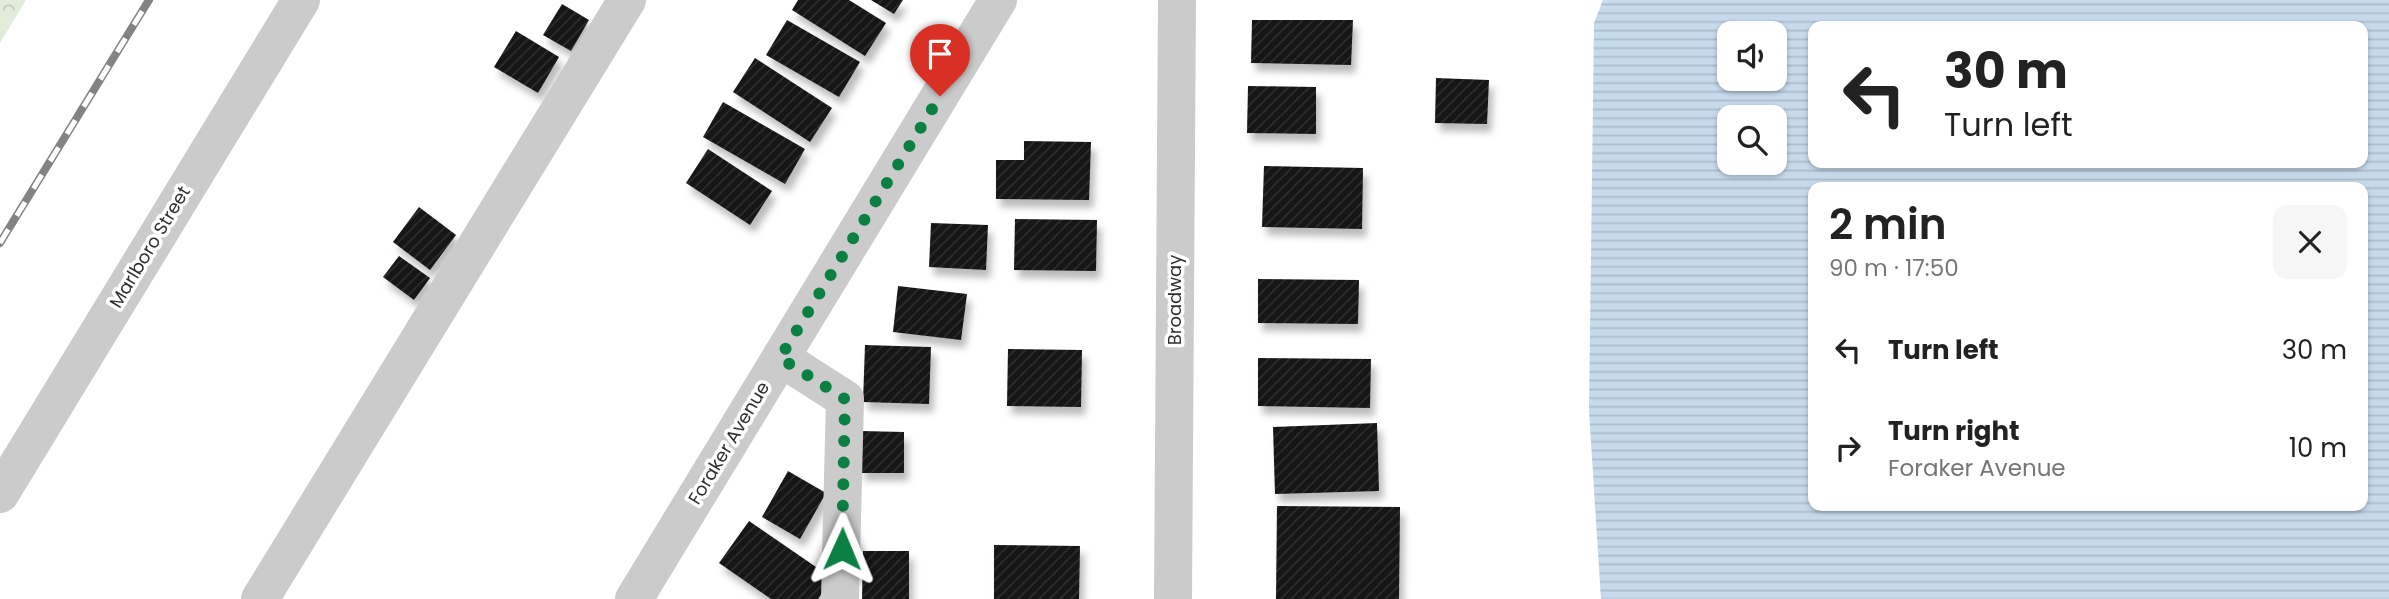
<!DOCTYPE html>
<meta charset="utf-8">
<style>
body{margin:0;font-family:Poppins,sans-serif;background:#f6f6f6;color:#222;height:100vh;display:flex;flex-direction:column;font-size:26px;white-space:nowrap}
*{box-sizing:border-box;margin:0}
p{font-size:23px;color:#767676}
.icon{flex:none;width:38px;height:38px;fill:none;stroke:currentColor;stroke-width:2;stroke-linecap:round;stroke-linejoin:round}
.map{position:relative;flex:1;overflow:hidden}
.panel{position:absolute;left:1808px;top:182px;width:560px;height:329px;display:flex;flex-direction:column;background:#fff;border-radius:14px;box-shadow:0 2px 5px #0004}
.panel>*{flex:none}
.banner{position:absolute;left:1808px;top:21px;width:560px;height:147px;border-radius:14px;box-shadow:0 2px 5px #0004;background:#fff;color:#222;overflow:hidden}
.fabs{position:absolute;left:1717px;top:21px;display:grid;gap:14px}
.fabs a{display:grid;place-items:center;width:70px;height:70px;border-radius:14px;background:#fff;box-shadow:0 2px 5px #0004;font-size:35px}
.pin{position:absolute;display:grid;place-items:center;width:60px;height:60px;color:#fff;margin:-72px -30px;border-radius:50% 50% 50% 0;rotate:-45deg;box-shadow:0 0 7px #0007}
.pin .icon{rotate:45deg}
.me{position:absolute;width:77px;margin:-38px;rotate:1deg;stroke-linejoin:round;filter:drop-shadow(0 0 5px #0008)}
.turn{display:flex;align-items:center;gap:24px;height:147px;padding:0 21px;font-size:32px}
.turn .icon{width:91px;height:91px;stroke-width:2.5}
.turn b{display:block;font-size:49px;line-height:60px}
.round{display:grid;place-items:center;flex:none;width:74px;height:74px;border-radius:14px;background:#f6f6f6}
.summary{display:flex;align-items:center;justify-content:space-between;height:119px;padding:0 21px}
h1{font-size:42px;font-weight:600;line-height:52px}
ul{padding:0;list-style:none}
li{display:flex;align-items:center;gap:21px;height:98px;padding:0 21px}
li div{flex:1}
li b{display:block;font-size:26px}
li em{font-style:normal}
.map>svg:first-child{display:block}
.park{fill:url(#park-crowns)}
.water{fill:url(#water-rules);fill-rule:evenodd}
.building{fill:url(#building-hatch);filter:url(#shadow)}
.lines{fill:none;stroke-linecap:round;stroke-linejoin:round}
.minor{stroke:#cbcbcb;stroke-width:38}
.rail-casing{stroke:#838383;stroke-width:8}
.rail{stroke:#fff;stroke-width:5;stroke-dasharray:16;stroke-linecap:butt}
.route{stroke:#0b8043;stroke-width:12;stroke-dasharray:0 21.6}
.labels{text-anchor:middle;stroke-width:7;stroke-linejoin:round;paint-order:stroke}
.street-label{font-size:18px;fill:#2e2e2e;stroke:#fff}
</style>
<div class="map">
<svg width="2389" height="599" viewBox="0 0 2389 599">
<defs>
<pattern id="park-crowns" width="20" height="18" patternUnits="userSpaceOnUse" patternTransform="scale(1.75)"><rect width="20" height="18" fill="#e2ecdb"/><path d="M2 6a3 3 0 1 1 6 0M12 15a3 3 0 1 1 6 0" fill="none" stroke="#c2cbbc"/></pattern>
<pattern id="water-rules" width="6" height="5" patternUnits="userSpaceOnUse" patternTransform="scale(1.75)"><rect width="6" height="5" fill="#c7daec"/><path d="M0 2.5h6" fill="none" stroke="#abbbcb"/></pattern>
<pattern id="building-hatch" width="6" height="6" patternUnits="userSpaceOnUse" patternTransform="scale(1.75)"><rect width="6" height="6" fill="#151515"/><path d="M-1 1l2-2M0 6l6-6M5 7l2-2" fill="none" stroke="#2f2f2f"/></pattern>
<filter id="shadow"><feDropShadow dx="4.5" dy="8" stdDeviation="3.5" flood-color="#0004"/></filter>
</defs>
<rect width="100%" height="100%" fill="#fff"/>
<path class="park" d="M0,0h26l-26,43z"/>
<path class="water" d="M1603,0h786v599h-788l-12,-188 5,-388zM1813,26h549v137h-549zM1729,33h45v46h-45zM1729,117h45v46h-45zM1813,187h549v319h-549z"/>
<g class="building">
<path d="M798,0h51l37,23 -21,33 -73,-46z"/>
<path d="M871,0h32l-9,14z"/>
<path d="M562,4l27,16 -18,31 -28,-16z"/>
<path d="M787,20l73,42 -21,35 -73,-42z"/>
<path d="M1252,20h101l-2,45 -100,-2z"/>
<path d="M516,31l43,26 -21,36 -44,-26z"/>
<path d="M755,58l77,50 -22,34 -77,-50z"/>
<path d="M1436,78l53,2 -2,44 -52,-1z"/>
<path d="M1248,86l68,1v47l-69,-1z"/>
<path d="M723,102l82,47 -20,35 -82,-47z"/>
<path d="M1024,141l67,1 -2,58 -93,-1v-39h28z"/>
<path d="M708,149l64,42 -22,34 -64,-42z"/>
<path d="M1264,166l99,2 -1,61 -100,-2z"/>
<path d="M419,207l37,28 -26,35 -37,-28z"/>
<path d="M1015,219l82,1 -1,51 -82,-1z"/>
<path d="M931,223l57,2 -2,45 -57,-3z"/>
<path d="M399,256l31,22 -16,22 -31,-23z"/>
<path d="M1258,279l101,1 -1,44 -100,-1z"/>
<path d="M898,286l69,8 -6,46 -68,-8z"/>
<path d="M865,345l66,2 -2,57 -66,-2z"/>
<path d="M1008,349l74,1 -1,57 -74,-1z"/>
<path d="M1258,358l113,1 -1,49 -112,-2z"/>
<path d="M1377,423l2,68 -104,3 -2,-67z"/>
<path d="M861,431l43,1v41h-44z"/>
<path d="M788,471l38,22 -26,46 -38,-22z"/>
<path d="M1277,506l123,1 -1,92h-123z"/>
<path d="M749,521l83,57 -14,21h-47l-52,-36z"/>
<path d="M994,545l86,1 -1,53h-85z"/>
<path d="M863,551h46v48h-47z"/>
</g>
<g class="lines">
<g class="minor">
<path d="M781,358l64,41 -5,200"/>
<path d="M0,494l301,-494"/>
<path d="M260,599l367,-599"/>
<path d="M634,599l364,-599"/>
<path d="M1173,599l4,-599"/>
</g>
<g class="rail-casing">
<path id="rail" d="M0,243l149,-243"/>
</g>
<use href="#rail" class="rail"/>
</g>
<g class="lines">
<path class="route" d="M842,549l3,-150 -65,-41 160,-262"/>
</g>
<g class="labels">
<g class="street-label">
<text transform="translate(150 247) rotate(-59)" y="6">Marlboro Street</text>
<text transform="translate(1175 300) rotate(-90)" y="6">Broadway</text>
<text transform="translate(729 443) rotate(-59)" y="6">Foraker Avenue</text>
</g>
</g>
</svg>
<div class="fabs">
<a><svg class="icon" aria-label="sound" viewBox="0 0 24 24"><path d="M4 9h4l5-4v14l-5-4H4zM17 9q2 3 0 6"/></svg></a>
<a><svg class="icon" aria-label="search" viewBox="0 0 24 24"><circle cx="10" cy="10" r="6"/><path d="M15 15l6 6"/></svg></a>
</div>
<div class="pin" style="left:940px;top:96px;background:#d93025"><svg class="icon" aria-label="arrive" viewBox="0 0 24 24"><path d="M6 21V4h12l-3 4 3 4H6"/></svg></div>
<svg class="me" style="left:842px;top:549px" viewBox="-20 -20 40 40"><path d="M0-17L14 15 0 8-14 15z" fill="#0b8043" stroke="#fff" stroke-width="4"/></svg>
<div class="banner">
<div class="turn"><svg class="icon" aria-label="left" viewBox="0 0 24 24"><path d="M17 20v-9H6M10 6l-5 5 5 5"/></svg><div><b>30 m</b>Turn left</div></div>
</div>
<section class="panel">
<div class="summary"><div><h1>2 min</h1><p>90 m · 17:50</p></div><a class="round"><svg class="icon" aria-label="close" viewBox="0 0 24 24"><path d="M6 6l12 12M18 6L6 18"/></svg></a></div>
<ul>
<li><svg class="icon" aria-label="left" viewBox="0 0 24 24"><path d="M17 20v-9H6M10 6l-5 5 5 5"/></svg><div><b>Turn left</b></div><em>30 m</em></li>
<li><svg class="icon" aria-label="right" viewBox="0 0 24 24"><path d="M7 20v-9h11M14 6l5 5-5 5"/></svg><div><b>Turn right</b><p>Foraker Avenue</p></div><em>10 m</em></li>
</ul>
</section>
</div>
